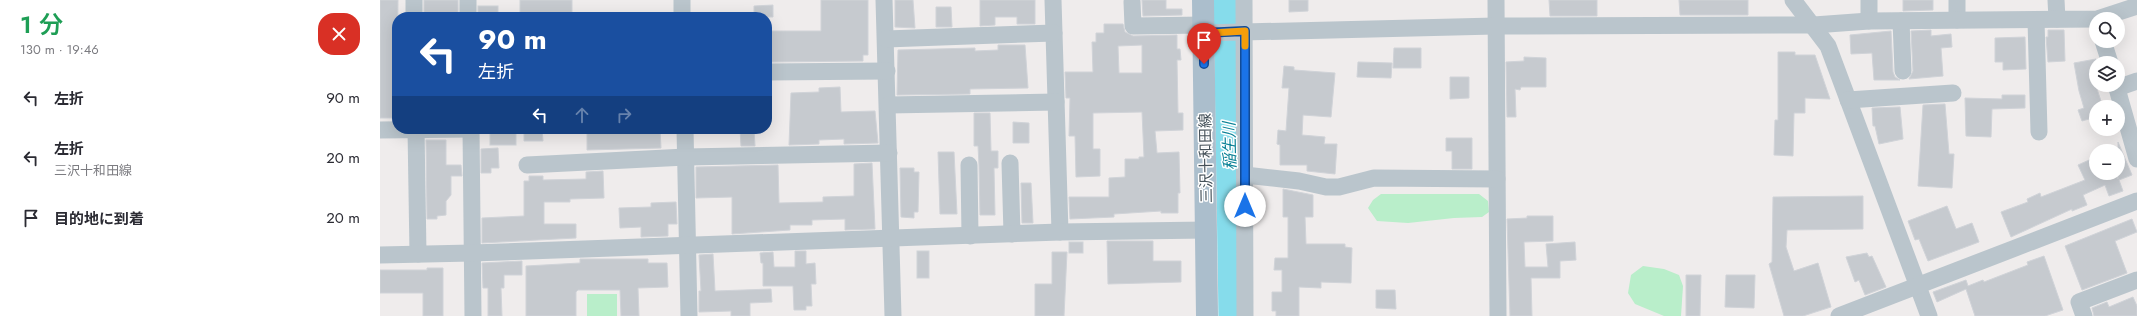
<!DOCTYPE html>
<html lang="ja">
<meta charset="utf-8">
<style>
body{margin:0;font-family:Jost,"Noto Sans JP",sans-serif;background:#f2f2f3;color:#2b2b33;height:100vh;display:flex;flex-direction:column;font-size:15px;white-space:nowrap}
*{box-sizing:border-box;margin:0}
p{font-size:13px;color:#7c7c81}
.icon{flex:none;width:22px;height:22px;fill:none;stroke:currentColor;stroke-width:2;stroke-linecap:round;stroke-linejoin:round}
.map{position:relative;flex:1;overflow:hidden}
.sheet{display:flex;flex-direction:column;background:#fff;width:380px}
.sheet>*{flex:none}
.banner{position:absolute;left:12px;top:12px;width:380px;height:122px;border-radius:16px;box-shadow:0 4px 16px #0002;background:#1a4fa0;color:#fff;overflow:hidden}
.fabs{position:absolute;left:1709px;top:12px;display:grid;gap:8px}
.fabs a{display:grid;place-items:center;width:36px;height:36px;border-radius:50%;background:#fff;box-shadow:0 4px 16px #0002;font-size:20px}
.pin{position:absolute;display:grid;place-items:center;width:34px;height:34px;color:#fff;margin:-41px -17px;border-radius:50% 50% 50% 0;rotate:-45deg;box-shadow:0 0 4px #0007}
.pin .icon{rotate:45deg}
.me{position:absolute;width:44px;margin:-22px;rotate:0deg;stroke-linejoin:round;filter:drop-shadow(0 0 3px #0008)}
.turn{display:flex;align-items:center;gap:14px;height:84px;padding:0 20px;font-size:18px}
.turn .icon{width:52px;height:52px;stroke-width:2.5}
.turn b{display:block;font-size:28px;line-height:34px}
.lanes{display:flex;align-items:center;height:38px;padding:0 20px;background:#0003;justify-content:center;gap:20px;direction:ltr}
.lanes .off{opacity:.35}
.round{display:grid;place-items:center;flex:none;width:42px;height:42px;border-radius:16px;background:#f2f2f3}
.headline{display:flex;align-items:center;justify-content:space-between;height:68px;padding:0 20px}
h1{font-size:24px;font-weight:600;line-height:30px;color:#1e9e55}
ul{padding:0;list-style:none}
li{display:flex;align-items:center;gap:12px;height:60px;padding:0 20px}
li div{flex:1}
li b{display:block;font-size:15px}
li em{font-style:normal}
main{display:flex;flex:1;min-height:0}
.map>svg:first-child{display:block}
.green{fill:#b9eeca}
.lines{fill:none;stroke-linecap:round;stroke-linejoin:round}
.river{stroke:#86dceb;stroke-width:25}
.building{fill:#c6cacf;stroke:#d0d3d8;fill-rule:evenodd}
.minor{stroke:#bac5cc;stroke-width:17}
.major{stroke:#abbecc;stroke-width:22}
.route-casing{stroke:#114b97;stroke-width:10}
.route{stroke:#1a73e8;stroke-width:7}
.slow{stroke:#f59e0b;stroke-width:7}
.labels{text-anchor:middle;stroke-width:3;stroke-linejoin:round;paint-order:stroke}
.street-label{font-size:15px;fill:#455159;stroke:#fff}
.water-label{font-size:16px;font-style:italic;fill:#0c8296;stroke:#fff}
</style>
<main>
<section class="sheet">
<div class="headline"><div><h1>1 分</h1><p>130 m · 19:46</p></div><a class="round" style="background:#d93025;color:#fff"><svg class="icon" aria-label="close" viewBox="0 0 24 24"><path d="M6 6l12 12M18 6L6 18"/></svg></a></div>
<ul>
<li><svg class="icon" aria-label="left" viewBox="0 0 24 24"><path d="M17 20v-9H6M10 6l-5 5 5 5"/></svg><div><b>左折</b></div><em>90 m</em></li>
<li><svg class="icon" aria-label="left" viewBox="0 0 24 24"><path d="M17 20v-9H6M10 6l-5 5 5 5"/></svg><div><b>左折</b><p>三沢十和田線</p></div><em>20 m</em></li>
<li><svg class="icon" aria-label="arrive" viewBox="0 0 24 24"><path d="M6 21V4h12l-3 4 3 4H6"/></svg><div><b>目的地に到着</b></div><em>20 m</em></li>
</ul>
</section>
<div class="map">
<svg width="1757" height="316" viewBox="0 0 1757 316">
<rect width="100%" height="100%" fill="#efecec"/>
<g class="green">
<path d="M1001,194h98l9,7 1,11 -7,5 -28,1 -46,5 -31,-2 -9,-13 5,-8z"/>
<path d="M1263,266l21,3 15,6 4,11 -2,30h-17l-29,-12 -7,-11 3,-18z"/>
<rect x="207" y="294" width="30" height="22"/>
</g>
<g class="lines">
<path class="river" d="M846,0l5,316"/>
</g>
<g class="building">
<path d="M0,0h18l-1,91h-4l1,27h-14z"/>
<path d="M44,0h34v15l-34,2z"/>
<rect x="140" y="0" width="52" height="17"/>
<path d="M441,0h47v55h-5v6l-96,1v-31h54z"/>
<path d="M515,0h18l2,28 -20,-1z"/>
<path d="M600,0h55v24h-18v-7h-22v8l-15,1z"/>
<path d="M762,0h24v9h16v6l-39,1z"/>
<path d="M909,0h19v11l-19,1z"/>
<path d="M1169,0h48v16h-47z"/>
<path d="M1299,0h69v15h-68z"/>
<path d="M1523,0h30v10l-30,1z"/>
<path d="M393,5v12h-19v-11z"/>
<rect x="98" y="6" width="20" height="11"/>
<path d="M556,7h15l1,20h-16z"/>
<path d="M724,24h19l2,8 8,4 44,-1v14h3l1,11h-4l1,53h5v17l-28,1 2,22 22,-1 1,41h-2v20h-17v-2l-47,3v3l-44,2 -1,-22h40v-19l16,-1v-18h14v-2h5l-2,-45 -49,1v36h7v27l-24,1 -1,-41h-6l1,-38h-4l-1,-26h28l-1,-30h4v-9h8zM762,45v28h-23l-1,-27z"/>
<path d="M1551,30v6l20,-2 1,13 -11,1 2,28 -34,3 4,-8 -2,-40z"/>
<path d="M1668,30h16l1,31 -17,1 -2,-25h2z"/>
<path d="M1511,31l2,41 2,5 5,3h-26l-2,-27 -21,1 -1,-19z"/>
<path d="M1645,37l1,32 -23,1v-8h-8v-24z"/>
<path d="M618,45h27l3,43 -58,1v5l-73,1 1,-45 77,-2v3l23,-1z"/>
<path d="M1014,48h27v20h-28z"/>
<path d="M1398,52h17v3h20l15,44 -25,-1v15h-11l-1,43 -19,-1 1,-35h3z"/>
<path d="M1144,57l22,1v29h-25l-1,3 -5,-1 1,28h-9l-1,-55 18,-1z"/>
<path d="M1716,59v27l7,21h-7v10l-14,4 -4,-11 6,-2 -5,-17 -5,-28z"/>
<path d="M978,62l34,1 -1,15 -34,-1z"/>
<path d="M904,66l10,1v3l41,3 -4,44 -28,-2 -1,20 23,2 -1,7h13l-2,30 -28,-3v-6h-27v-20l-3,-1 1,-14 8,1 3,-43h-7z"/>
<path d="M1070,77h19v21l-19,1z"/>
<path d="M460,87l1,25 34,-1 3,32 -34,1v-5l-25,1v4l-30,1 2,-52 28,-1v-4z"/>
<path d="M1622,95h23v13l-33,1 -1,28 -25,-1 -1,-38 37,1z"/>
<path d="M1565,104l4,50h5l-2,34 -34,-2 5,-81z"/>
<path d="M1520,107l3,32 -24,5 -4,-18h-2l-1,-18z"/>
<path d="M594,113h16l1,38h7v17h-4l1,47h-15l-1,-50 -1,-19h-4z"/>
<path d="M633,122l16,1v20h-16z"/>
<path d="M144,129h18l1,12h-19z"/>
<path d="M207,129h73l1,19 -74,2z"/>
<path d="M360,129h14l1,17h-14z"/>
<rect x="110" y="133" width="26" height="12"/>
<path d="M1066,138h26v31h-20v-18h-6z"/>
<path d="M46,140h20v25h15l1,11h-11v19l-5,6v14l-9,1v3h-10z"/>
<path d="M1738,142l14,33 -13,5 4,11 -14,5 -4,-11 -22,10 4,10 -15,6v-2l-61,28 -10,-25 27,-10 -1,-3 13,-6 1,4 44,-17 -7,-15 18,-8v16h20l2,6z"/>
<path d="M118,148l1,20h-8v5h-10v-24z"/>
<path d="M558,152h16l3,62h-17z"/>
<path d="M492,163l3,66 -30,1v-11l-33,1v5h-22v5l-58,4v-37l-36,1v-31l82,-2 1,38 44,-1v-5l31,-1v-32z"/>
<path d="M520,168h14v4h5l-1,40h-4v6l-13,-1z"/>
<path d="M223,171l1,27 -34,1v3h-26v22h32v14l-94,5v-25l42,-2v-35h5v-5h14v4l43,-1v-7z"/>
<path d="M641,183h10l2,40h-11z"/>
<path d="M903,189l30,6v22h-8l1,27h39v3l7,1 -1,35 -30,-1v6l-22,-1v29h-23v-5h-4v-19h10v-22h-8l1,-12h13v-41h-5z"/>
<path d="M1483,196v33l-76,1 -1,17 8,24 24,-8 13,44 -28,9h-19l-15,-52 3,-2 1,-65z"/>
<path d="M296,202l1,22h-9v12l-27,1v-10l-21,1 -1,-20 32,-1v-4z"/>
<path d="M1567,206l9,23 16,-6 7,19 -51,19 -9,-22 -4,1 -7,-19z"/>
<path d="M1147,216h26v25l-29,1 1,25h23l-2,-23 29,-2 1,18 -16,1v17h-29l1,38h-22l-3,-97 20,-1z"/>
<path d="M1752,219l5,13 -22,9 12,32 -45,17 -17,-44z"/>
<path d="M727,241h46v20h28v21l-73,2z"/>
<rect x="689" y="242" width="14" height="11"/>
<path d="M415,251h11v13l9,-1 1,21h-5l1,22h-6v4h-12l-1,-24h-30v-23h-2l-1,-10 13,-1 1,15h21z"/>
<rect x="537" y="251" width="12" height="27"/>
<path d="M672,252h15l-3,64h-29v-32h17z"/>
<path d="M1487,253l2,4 3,-1 14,31 -21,8 -6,-15 -4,2 -9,-25z"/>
<path d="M333,254l2,37 56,-2 1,13 -22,1v13h-19v-5l-32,1v-21h2l-2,-36z"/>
<path d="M1664,256l19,54 -18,6h-70l-9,-27 -29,13 -4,-10 33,-12 2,6 15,-6 1,2 44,-17 -1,-3z"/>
<path d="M200,259h68v4h19l1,24 -30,1 1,28h-18l-1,-26h-42l-2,2v24h-50v-50l54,-3z"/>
<path d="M142,261v14h-18v13h-3l1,28h-14v-28h-5l-1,-25z"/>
<path d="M47,268h16v48h-20v-23h-43v-23h47z"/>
<path d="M1306,275h15l-1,41h-14z"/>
<path d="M1346,275h29l-1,33 -29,-1z"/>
<path d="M996,290h19l1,19 -20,-1z"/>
<path d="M1753,297l4,9v10h-43l-2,-8 15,-6 2,5z"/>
</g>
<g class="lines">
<g class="minor">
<path d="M34,0v17"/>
<path d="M88,0v17"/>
<path d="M302,0v17"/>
<path d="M504,0l9,316"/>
<path d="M673,0l7,232"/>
<path d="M864,0l1,316"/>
<path d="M1116,0l2,316"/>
<path d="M1413,0l35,46 101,270"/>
<path d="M1489,0v21"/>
<path d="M1676,0l1,19"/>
<path d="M752,2l1,24 71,-1"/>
<path d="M1577,20v-20"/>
<path d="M1656,20l3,112"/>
<path d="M1521,21l2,50"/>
<path d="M824,33l291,-7 319,-1 55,-4 228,-2 40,-13"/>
<path d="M506,39l168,-6"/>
<path d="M1723,41l7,22"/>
<path d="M387,72l120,-1"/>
<path d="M1736,85l21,74"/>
<path d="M1737,88l20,-7"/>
<path d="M1468,100l105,-7"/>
<path d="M508,105l168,-3"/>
<path d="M36,129l2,125"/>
<path d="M91,129l2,187"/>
<path d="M305,129l4,187"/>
<path d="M0,130l91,-1"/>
<path d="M630,163l2,71"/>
<path d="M147,165l159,-8 203,-4"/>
<path d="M589,165l1,71"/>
<path d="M865,175l54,6 27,6h13l35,-9 123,1"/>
<path d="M0,255l92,-2 588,-21 147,-2"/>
<path d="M1459,316l298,-115"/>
<path d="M1704,316l-5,-14 58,-22"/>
</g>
<path class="major" d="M823,0l4,316"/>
</g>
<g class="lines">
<g class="route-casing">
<path id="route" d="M824,64v-31l41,-2v175"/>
</g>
<use href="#route" class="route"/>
<path class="slow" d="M831,33l34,-2v15"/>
</g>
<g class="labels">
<g class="street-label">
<text transform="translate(826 158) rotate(-91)" y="5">三沢十和田線</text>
</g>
<g class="water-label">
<text transform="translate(849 146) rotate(-91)" y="6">稲生川</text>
</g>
</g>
</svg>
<div class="fabs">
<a><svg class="icon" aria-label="search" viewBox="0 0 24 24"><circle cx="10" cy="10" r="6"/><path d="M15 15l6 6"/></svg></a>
<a><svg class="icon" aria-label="layers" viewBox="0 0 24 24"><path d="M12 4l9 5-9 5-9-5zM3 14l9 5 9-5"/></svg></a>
<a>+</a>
<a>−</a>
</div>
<div class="pin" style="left:824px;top:64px;background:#d93025"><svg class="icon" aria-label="arrive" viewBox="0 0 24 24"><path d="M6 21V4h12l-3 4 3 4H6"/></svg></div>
<svg class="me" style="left:865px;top:206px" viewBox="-20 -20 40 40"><circle r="19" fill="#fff"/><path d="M0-13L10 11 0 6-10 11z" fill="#1a73e8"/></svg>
<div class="banner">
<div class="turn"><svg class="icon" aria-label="left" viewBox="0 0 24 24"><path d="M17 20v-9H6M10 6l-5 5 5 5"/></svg><div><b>90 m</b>左折</div></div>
<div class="lanes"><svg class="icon" aria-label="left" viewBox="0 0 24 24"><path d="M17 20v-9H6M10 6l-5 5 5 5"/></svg><svg class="icon off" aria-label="ahead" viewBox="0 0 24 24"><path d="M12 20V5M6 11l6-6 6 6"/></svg><svg class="icon off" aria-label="right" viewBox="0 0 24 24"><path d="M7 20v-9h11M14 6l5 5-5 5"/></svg></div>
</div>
</div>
</main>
